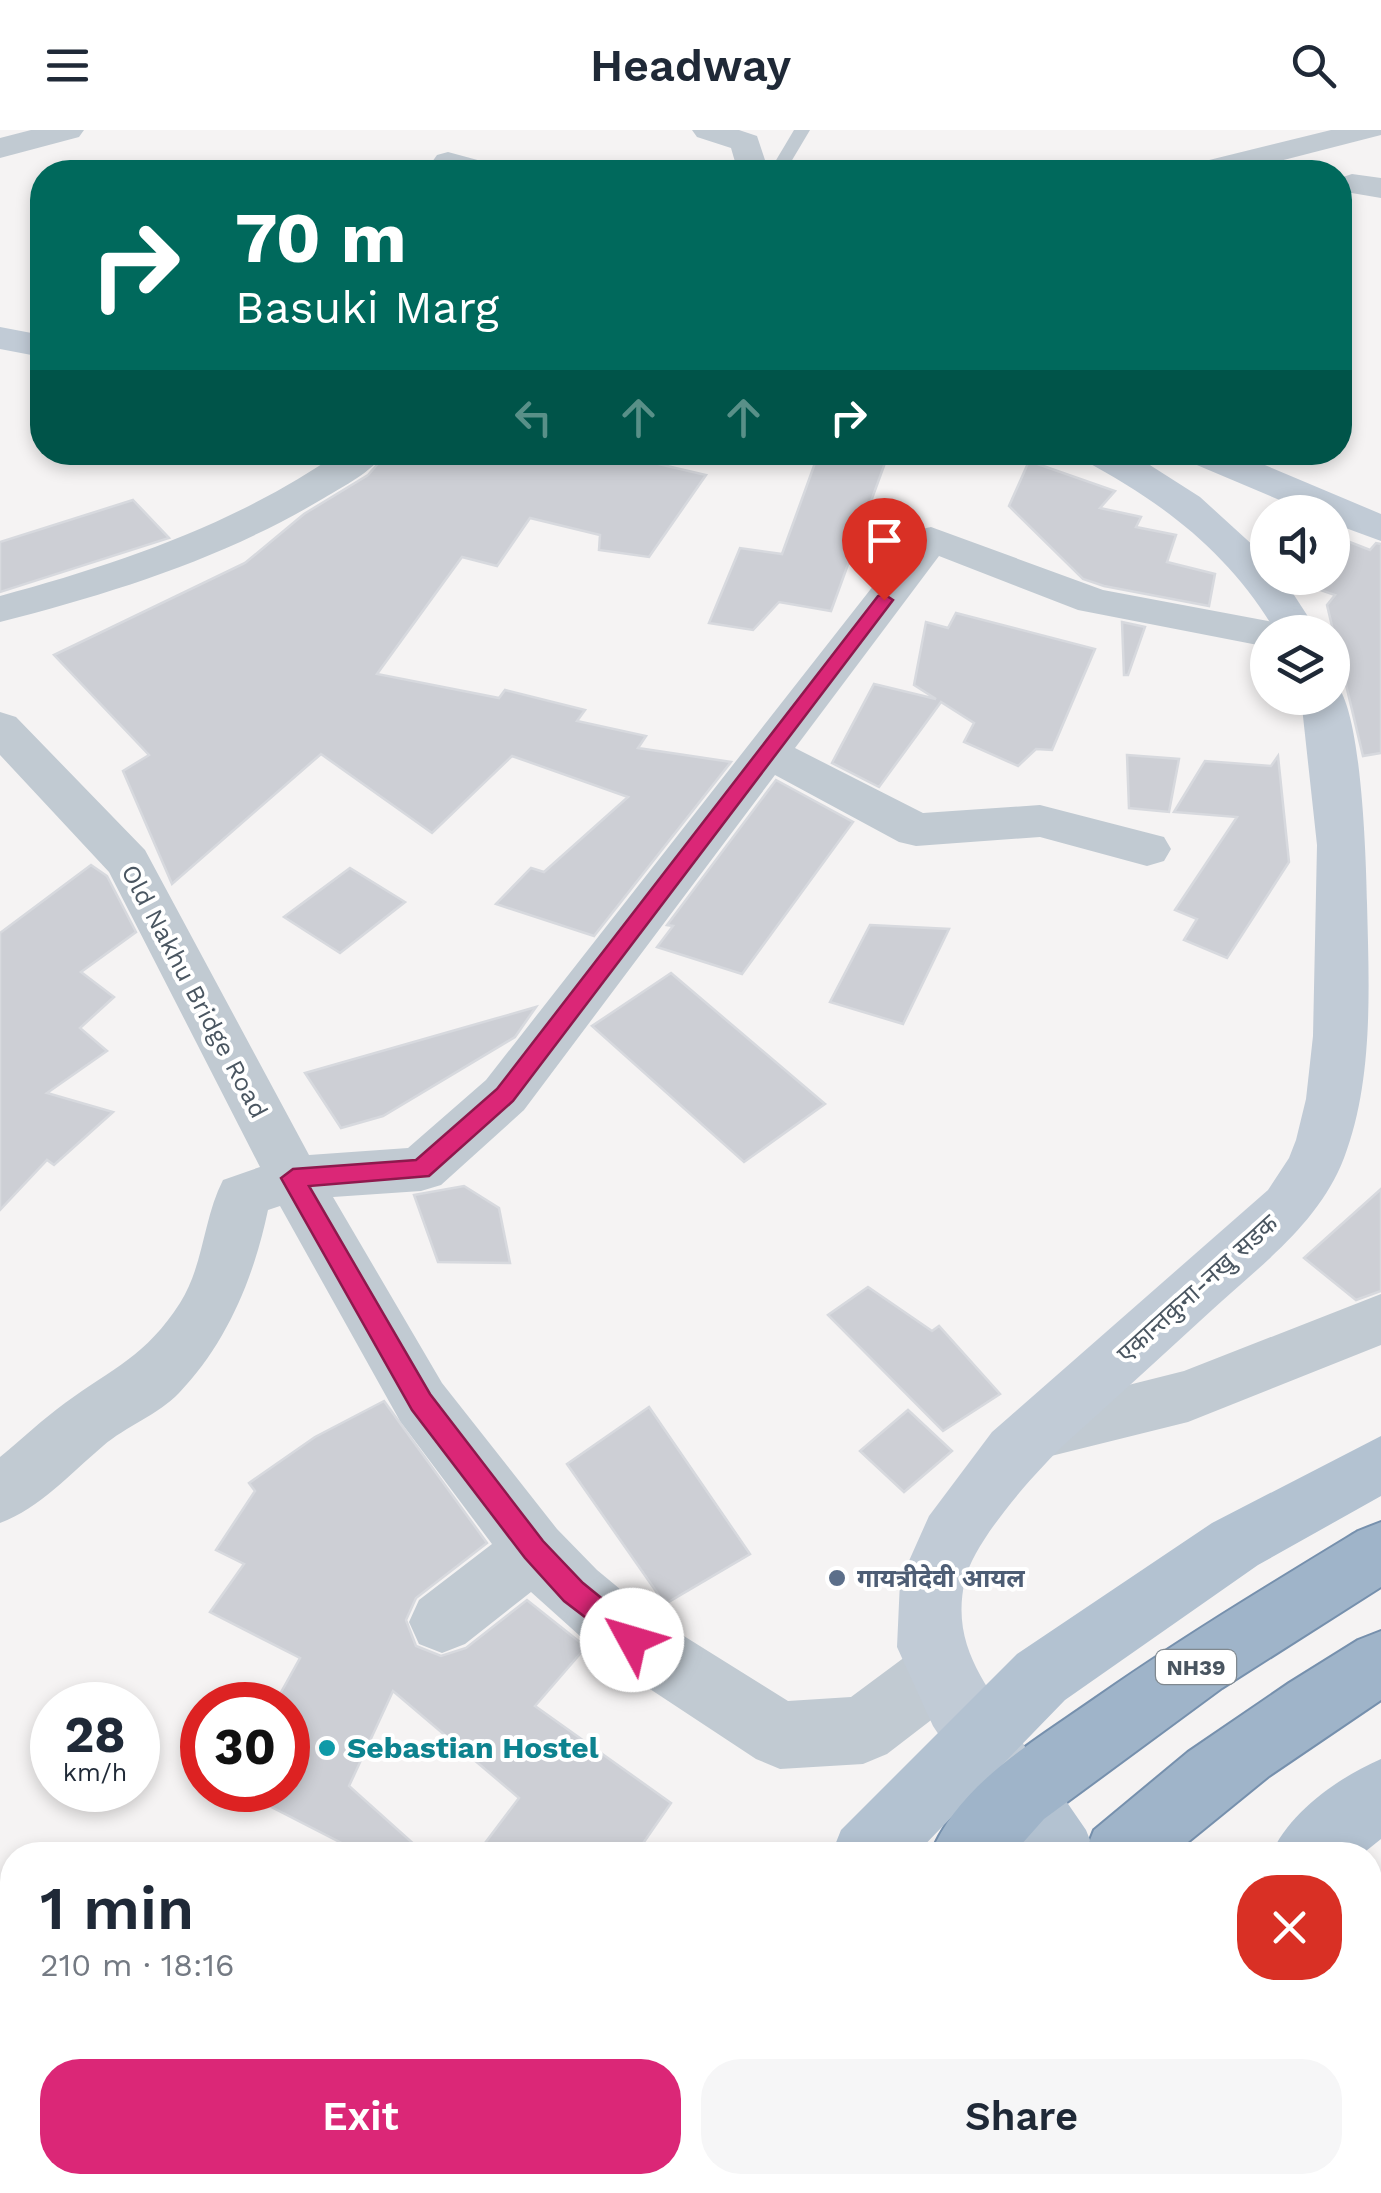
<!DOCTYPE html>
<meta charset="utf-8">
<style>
body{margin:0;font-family:"Work Sans","Noto Sans Devanagari",sans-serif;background:#f6f6f7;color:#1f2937;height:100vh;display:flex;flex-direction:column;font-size:38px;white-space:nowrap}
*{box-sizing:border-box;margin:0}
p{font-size:32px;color:#747a83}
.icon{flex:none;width:55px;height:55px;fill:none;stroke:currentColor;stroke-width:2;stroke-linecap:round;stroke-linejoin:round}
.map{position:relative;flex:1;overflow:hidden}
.details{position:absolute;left:0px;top:1712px;width:1382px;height:352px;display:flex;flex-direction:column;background:#fff;border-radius:40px 40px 0 0;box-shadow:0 5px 15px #0003}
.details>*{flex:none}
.top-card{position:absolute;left:30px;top:30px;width:1322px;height:305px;border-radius:40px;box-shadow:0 5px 15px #0003;background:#00695c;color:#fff;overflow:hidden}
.tools{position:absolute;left:1250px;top:365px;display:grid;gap:20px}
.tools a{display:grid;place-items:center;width:100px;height:100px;border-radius:50%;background:#fff;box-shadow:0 5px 15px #0003;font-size:50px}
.speed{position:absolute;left:30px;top:1552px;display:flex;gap:20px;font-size:50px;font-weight:700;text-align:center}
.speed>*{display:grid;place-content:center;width:130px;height:130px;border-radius:50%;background:#fff;box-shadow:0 5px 15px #0003;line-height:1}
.speed small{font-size:25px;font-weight:400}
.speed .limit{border:15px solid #d22;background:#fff;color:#111}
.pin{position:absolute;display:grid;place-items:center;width:85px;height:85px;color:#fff;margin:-102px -42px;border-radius:50% 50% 50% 0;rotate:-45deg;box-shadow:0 0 10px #0007}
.pin .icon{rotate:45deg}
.me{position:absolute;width:110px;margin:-55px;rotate:309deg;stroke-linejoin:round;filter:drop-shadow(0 0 8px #0008)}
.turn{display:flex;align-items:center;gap:35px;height:210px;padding:0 40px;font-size:45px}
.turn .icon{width:130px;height:130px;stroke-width:2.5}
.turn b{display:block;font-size:70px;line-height:85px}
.lanes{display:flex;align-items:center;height:95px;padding:0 40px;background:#0003;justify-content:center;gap:50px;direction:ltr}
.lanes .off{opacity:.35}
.round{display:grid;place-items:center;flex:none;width:105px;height:105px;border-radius:40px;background:#f6f6f7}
.summary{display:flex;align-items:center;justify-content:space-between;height:170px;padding:0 40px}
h1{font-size:60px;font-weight:600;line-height:75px}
.cta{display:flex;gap:20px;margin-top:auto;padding:20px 40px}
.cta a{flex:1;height:115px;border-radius:40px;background:#db2777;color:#fff;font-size:40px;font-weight:600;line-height:115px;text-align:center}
.cta a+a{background:#f6f6f7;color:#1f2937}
header{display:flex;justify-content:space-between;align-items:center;height:130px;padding:0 40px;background:#fff;font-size:45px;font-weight:600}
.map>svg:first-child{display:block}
.building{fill:#cdcfd5;stroke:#d7d9de;stroke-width:2.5}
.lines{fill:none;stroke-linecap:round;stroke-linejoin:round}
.trunk-casing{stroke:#7690ad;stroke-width:4}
.service{fill:#c1cad2;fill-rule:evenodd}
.minor{fill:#c1cad2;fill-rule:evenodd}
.secondary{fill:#c1cbd6;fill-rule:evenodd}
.primary{fill:#b3c2d1;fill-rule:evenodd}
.trunk{fill:#9fb4c9;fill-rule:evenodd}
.route{fill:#db2777;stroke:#8e194d;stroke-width:2.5}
.service-dot{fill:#5c6f8a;stroke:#fff;stroke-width:4}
.culture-dot{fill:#0f9aa8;stroke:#fff;stroke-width:4}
.labels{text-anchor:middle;stroke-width:8;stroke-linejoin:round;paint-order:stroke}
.shield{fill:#fff;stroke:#808990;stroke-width:2.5}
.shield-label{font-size:22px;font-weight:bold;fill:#4a5661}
.street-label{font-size:25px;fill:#4a5661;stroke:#fff}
.service-label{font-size:25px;font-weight:bold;fill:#4e5e75;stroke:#fff;text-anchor:start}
.near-culture-label{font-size:30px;font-weight:bold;fill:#0d838f;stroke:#fff;text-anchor:start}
</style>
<header><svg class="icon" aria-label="menu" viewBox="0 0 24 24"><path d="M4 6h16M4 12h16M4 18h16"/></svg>Headway<svg class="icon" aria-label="search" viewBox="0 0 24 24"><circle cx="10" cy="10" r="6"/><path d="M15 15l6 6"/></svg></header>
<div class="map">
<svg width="1381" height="2063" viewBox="0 0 1381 2063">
<rect width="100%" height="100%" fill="#f5f3f3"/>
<g class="building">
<path d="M388,322h219l99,23 -57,82 -50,-7 1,-15 -70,-17 -33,48 -35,-9 -85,117 122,24 6,-8 80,20 -8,11 69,15 -8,12 93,14 -137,174 -98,-32 35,-36 13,4 84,-75 -116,-41 -80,77 -111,-79 -149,130 -49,-113 26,-16 -95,-100 191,-92 59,-49 64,-39z"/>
<path d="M819,322h70l-58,159 -52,-9 -26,28 -44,-7 31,-75 42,6z"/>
<path d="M1029,331l86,30 -15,17 41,9 -5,10 40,8 -9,27 48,12 -6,32 -105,-20 -21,-7 -74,-73z"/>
<path d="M133,370l36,38 -169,54v-50z"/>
<path d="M1342,409l28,11 6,-7 5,1v209l-18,3 -36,-151 8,-10 -23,-8 6,-9h14v-24z"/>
<path d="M956,483l139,36 -43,101 -16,-1 -18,17 -54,-24 10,-19 -33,-21 -62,85 -47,-24 42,-79 62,15 -22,-14 12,-63 22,6z"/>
<path d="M1122,492l23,5 -17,48h-4z"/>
<path d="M1127,625l52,4 -10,53 -40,-4z"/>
<path d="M1278,626l11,106 -62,96 -43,-18 13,-21 -22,-9 62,-93 -63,-5 31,-51 66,5z"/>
<path d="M776,650l77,42 -111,152 -85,-27 16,-21 -6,-1z"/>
<path d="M91,735l16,11 29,56 -55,40 33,25 -34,31 27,23 -60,42 66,19 -59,53 -7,-5 -47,50v-277z"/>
<path d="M350,738l55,34 -65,51 -56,-36z"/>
<path d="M870,795l79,4 -46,95 -73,-22z"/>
<path d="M671,843l154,131 -81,58 -152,-136z"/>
<path d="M536,877l-21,30 -132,79 -42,12 -36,-55z"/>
<path d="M464,1056l35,22 11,55 -72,-1 -24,-67z"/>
<path d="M1381,1059v102l-25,9 -52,-42z"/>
<path d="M868,1157l64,44 7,-5 61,68 -57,37 -115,-116z"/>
<path d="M384,1271l103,142 -71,55 -10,22 10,26 25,10 25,-8 61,-48 59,47 -51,59 136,97 -36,52h-159l43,-57 -126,-107 -44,95 77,69h-61l-127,-65h50v-85h-14l26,-47 -90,-46 34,-48 -28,-14 39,-59 -6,-8 66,-46z"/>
<path d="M649,1277l101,147 -85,50 -98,-140z"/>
<path d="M908,1280l44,41 -48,41 -44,-41z"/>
</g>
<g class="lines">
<g class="trunk-casing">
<g id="trunk">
<path d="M1381,1392v65l-159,101 -178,131 -32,36h-82c28,-69 98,-110 157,-151 88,-62 179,-117 271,-173z"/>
<path d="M1381,1501v69l-112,76 -97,79h-88l10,-25 94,-78 101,-69 69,-43z"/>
<path d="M658,2052h82l-4,11h-82z"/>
<path d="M784,2052h82l-4,11h-82z"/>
</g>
</g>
<g class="service">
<path d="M794,0h16l-25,42h-16z"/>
<path d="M1208,2052h42l-4,11h-43z"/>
</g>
<g class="minor">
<path d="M31,0h53l-5,7 -79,21v-20z"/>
<path d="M692,0h47l18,6 8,24 21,5 5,7h-53l-7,-24 -34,-11z"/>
<path d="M1331,0h50v5l-144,37h-53l5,-7z"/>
<path d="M448,22l48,13 5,7h-51l-13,-3 -5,-7 5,-7z"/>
<path d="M1352,44l29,4v20l-41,-7v-13z"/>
<path d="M340,322h45c-13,20 -41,34 -61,46 -100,60 -211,95 -324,124v-26c121,-33 236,-72 340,-144z"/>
<path d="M931,397l172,63 165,31 15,4 5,7h-20v15l-190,-37 -139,-54 -144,192 128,65 117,-8 124,32 7,12 -7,12 -17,5 -107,-29 -124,9 -17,-4 -124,-67 -251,335 -83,75 -20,6 -88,6 109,186 115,146 40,41 58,48 133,83 63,-4 66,-49 24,-9 24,9 9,23 -9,23 -78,60 -24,10 -83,5 -24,-10 -147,-97 -78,-70 -66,52 -23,9 -23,-9 -10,-22 10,-22 73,-56 -92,-123 -120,-215 -12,4c-14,67 -41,133 -89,183 -21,22 -53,33 -76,53 -32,27 -63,62 -103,77v-66c22,-18 43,-38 65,-54 48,-35 81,-47 115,-100 24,-38 23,-84 43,-123l37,-13 -151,-295 -109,-117v-43l16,5 129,133 164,305 99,-7 78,-68 431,-550z"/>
<path d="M1381,1164v51l-193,77 -153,38 -22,-8 -9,-19 9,-19 171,-43z"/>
<path d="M1381,1939v87l-11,4v-87z"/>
<path d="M1284,2052h82l-4,11h-82z"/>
</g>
<g class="secondary">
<path d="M0,197l42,8v22l-42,-8z"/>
<path d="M1078,322h50l14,8 58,37 68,62v19h15l35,54h-42c-47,-79 -112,-129 -193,-172z"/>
<path d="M1180,322h54l147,62v27l-49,-18v-11h-24l-123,-52z"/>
<path d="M1332,556l7,2c23,36 27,169 28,215 2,83 7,177 -23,255 -25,65 -82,106 -132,152 -48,44 -96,88 -145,132 -30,28 -93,98 -102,138 -19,82 44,123 72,191l-10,24 -24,10 -24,-10 -46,-69 -26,-57 -10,-22 3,-66 29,-65 63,-84 276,-242 21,-32 7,-18 10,-41 7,-63 4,-191 -16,-147h31z"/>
</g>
<g class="primary">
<path d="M1381,1306v60l-123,69 -193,135 -65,67 19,-8 25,10 42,61 10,25h-77l-25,-36 -10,-25 8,-19 -77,80h-84l10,-25 176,-176 195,-131z"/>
<path d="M1381,1629v80l-20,16h-90c17,-42 68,-78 110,-96z"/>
<path d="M551,2052h82l-4,11h-82z"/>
<path d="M949,2052h81l-4,11h-81z"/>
<path d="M1234,2052h81l4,11h-81z"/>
</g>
<use href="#trunk" class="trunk"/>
</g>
<path class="route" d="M884,464l9,6 -3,4 -377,497 -84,75 -120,10 121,208 113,147 40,42 59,48 4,9 -4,9 -10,4 -68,-52 -39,-43 -113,-148 -131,-232 12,-9 123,-9 81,-71 381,-493z"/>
<circle class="service-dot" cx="837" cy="1448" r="10"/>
<circle class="culture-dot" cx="327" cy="1618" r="10"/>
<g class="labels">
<rect class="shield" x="1156" y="1520" width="80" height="34" rx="8"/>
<g class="shield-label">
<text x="1196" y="1545">NH39</text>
</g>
<g class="street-label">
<text transform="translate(195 861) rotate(62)" y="9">Old Nakhu Bridge Road</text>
<text transform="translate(1197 1158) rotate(-42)" y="9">एकान्तकुना-नखु सडक</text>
</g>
<g class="service-label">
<text x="857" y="1457">गायत्रीदेवी आयल</text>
</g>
<g class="near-culture-label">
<text x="347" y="1628">Sebastian Hostel</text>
</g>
</g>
</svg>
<div class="tools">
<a><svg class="icon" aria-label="sound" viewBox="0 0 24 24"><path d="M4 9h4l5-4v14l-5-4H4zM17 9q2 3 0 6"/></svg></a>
<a><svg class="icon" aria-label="layers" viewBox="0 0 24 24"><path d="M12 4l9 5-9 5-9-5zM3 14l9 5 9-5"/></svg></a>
</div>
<div class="speed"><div>28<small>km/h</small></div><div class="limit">30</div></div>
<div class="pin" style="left:884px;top:470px;background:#d93025"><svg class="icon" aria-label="arrive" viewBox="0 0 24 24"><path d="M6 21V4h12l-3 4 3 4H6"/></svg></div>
<svg class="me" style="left:632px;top:1510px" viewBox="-20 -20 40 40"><circle r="19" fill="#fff"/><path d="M0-13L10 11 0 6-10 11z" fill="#db2777"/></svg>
<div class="top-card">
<div class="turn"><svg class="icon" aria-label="right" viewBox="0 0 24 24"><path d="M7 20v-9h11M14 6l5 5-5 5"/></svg><div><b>70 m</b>Basuki Marg</div></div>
<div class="lanes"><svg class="icon off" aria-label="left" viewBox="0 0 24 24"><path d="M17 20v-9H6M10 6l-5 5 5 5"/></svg><svg class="icon off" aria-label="ahead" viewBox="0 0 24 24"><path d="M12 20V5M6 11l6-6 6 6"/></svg><svg class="icon off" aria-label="ahead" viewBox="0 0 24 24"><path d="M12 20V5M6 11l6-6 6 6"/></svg><svg class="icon" aria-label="right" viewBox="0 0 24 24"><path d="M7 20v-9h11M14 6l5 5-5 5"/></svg></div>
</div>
<section class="details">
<div class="summary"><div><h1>1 min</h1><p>210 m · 18:16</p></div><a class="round" style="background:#d93025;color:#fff"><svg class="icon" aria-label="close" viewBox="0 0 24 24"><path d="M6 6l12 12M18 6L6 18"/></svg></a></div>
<div class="cta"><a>Exit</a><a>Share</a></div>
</section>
</div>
